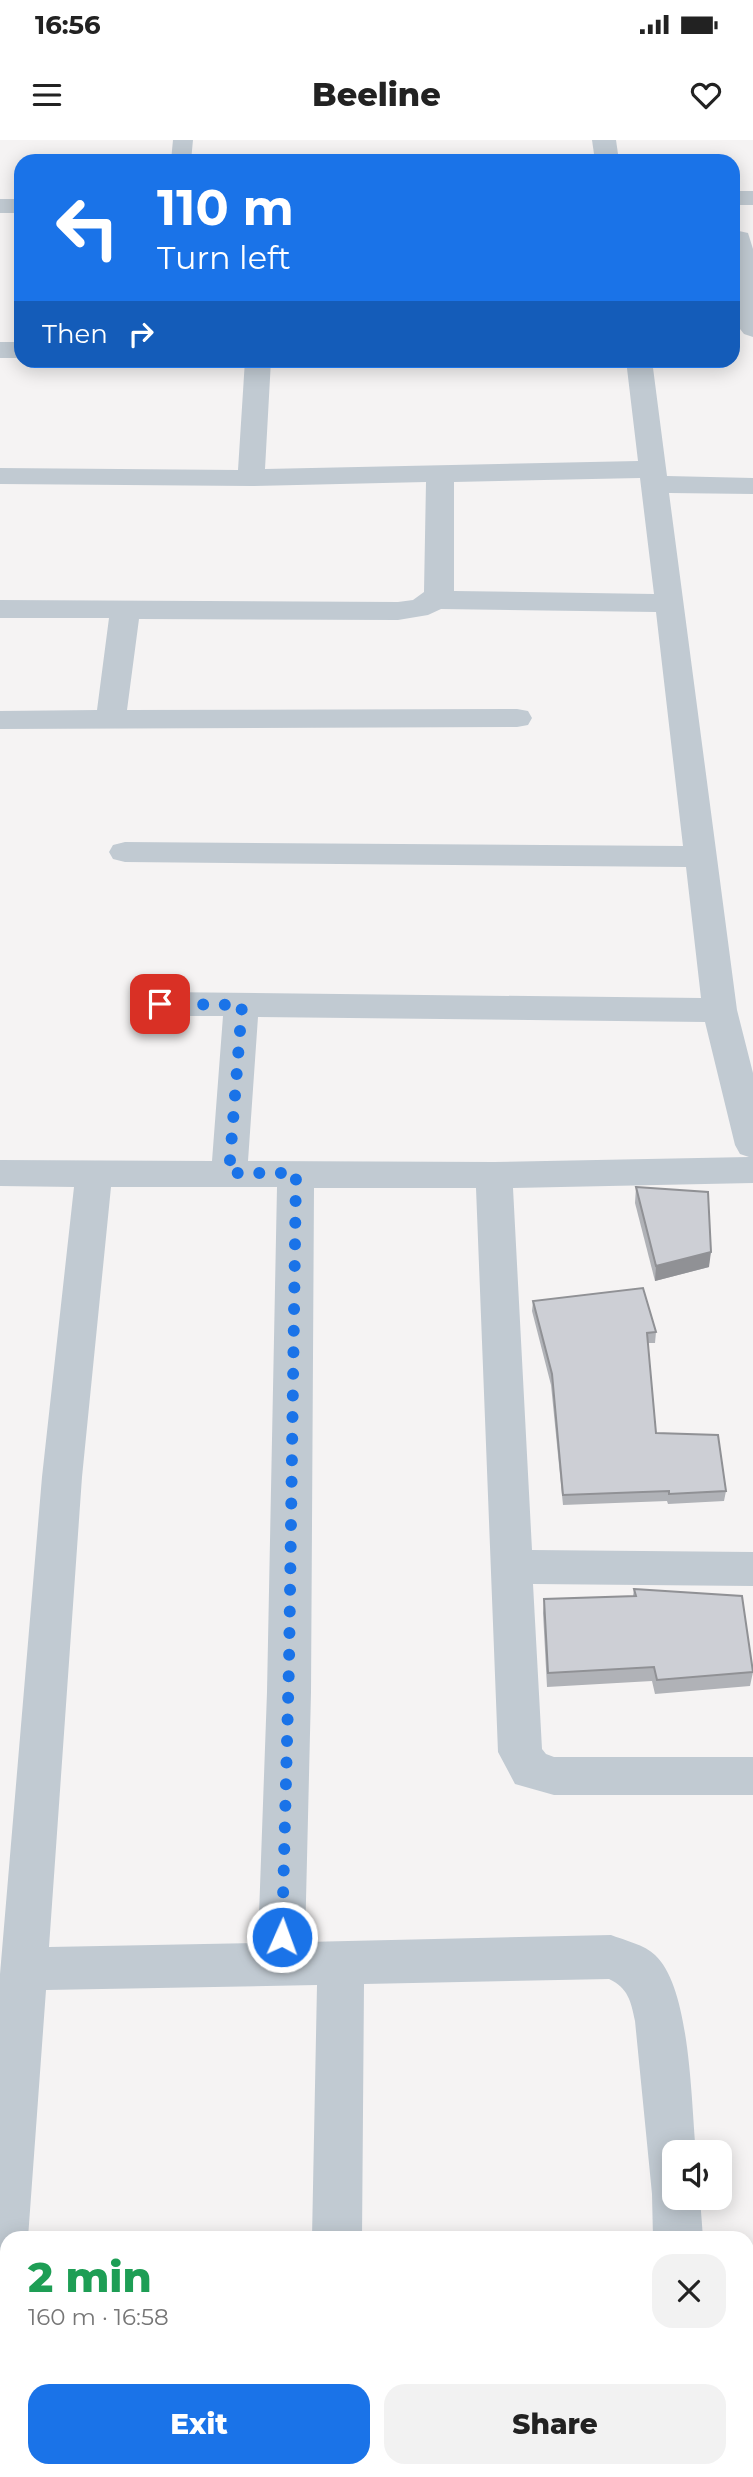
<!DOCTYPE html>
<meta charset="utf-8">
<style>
body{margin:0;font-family:Montserrat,sans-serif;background:#f2f2f2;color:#222;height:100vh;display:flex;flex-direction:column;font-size:26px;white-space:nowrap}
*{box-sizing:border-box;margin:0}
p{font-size:23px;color:#767676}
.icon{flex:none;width:38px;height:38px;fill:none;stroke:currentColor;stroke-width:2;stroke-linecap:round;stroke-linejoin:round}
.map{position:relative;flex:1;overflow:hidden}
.sheet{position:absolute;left:0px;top:2091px;width:754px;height:247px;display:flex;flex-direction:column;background:#fff;border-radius:21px 21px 0 0;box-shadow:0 4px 18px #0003}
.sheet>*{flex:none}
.banner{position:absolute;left:14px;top:14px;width:726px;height:214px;border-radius:21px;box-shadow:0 4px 18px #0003;background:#1a73e8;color:#fff;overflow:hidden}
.buttons{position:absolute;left:662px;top:2000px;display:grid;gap:14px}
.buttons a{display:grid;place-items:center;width:70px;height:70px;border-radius:14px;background:#fff;box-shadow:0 4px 18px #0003;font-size:35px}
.pin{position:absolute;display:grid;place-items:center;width:60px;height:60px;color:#fff;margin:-30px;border-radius:14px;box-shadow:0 4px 10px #0006}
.me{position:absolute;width:77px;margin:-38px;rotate:2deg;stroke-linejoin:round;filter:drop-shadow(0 0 5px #0008)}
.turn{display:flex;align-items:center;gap:24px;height:147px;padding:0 28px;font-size:32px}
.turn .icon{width:91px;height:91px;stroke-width:2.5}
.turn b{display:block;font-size:49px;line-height:60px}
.then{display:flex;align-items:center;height:66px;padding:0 28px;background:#0003;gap:14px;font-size:26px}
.round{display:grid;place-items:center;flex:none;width:74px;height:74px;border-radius:21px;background:#f2f2f2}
.overview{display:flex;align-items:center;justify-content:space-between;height:119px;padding:0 28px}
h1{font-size:42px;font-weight:800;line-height:52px;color:#1e9e55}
.primary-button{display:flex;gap:14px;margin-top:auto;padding:14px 28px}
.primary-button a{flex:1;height:80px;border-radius:21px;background:#1a73e8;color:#fff;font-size:28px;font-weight:800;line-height:80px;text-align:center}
.primary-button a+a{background:#f2f2f2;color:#222}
.status{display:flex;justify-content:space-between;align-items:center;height:49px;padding:0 35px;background:#fff;direction:ltr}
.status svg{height:19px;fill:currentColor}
header{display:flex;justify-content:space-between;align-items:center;height:91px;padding:0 28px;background:#fff;font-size:32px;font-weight:800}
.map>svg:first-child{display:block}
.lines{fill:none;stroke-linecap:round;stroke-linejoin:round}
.service{fill:#c1cad2;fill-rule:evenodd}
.minor{fill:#c1cad2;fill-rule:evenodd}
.wall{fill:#b0b2b7}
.shaded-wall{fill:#909195}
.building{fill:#cdcfd5;stroke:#909195;stroke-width:2}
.route{stroke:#1a73e8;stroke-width:12;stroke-dasharray:0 21.6}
</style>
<div class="status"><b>16:56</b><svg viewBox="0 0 49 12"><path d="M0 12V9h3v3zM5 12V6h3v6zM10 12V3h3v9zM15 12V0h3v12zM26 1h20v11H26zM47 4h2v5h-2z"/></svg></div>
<header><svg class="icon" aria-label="menu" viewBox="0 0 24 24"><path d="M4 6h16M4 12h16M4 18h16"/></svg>Beeline<svg class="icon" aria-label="heart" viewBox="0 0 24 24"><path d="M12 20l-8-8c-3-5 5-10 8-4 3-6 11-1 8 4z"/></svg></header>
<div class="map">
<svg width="753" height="2337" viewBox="0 0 753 2337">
<rect width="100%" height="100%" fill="#f5f3f3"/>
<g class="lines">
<path class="service" d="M173,0h20l-2,21h-20z"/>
<g class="minor">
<path d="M592,0h24l3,21h-24z"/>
<rect x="733" y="51" width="20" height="14"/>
<rect x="0" y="59" width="21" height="14"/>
<path d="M739,91l9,2 5,16v88l-9,-3 -4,-5 -7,-47v-50z"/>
<rect x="0" y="202" width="21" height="16"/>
<path d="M245,220h26l-6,109 373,-8 -12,-101h26l15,116 86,2v16l-84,-1 68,517 16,63v110l-240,5 19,362 221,2v34l-220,-2 9,165 4,5 8,3h199v38h-199l-39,-11 -17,-32 -22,-564h-162l-3,504 -6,250 306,-7c13,5 34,10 44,20 36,33 36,149 41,197h-22v46h26l3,40h-50l-1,-44 -17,-173c-4,-20 -7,-33 -26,-42l-245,5 -2,254h-50l5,-253 -271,5 -18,248h-21v64l-7,3v-331l42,-497 32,-290 -74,-1v-26l212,1 11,-145h-62l-12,-4 -5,-8 5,-8 12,-4 540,6 -15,-131 -561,-5 -12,-3 -4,-7 4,-7 12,-3 558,4 -27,-234 -215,-3 -13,6 -30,5 -259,-1 -12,91 390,-1 11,2 4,7 -4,7 -11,2 -517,2v-18l97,-1 12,-92h-109v-18l398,2 15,-2 11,-8 2,-110 -175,4 -251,-2v-16l238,2zM640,338l14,116 -200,-3v-109zM258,877l447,5 30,123 5,9 9,3 -255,5 -246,-1zM111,1047h166l-10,505 -9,251 -209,4 33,-470z"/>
<path d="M384,220h113l-4,6 -9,2h-87l-9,-2z"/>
<rect x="307" y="2331" width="54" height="6"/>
<rect x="672" y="2331" width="54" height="6"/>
</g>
</g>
<g class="wall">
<path d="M636,1047l73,80 -54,14 -20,-78z"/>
<path d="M533,1161l123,31 -1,11h-7l8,90 70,58 -2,10 -56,3 -1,-3 -104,4 -12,-120 -19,-74z"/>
<path d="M634,1449l119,83 -3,14 -95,8 -3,-13 -105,6 -4,-74 1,-14 89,-3z"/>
</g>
<path class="shaded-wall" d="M711,1112l-2,15 -54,14 1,-15z"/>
<g class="building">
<path d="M636,1047l72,5 3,60 -55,14z"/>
<path d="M643,1148l13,44 -9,1 9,100 62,2 8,56 -57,3v-3l-106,4 -11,-121 -19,-73z"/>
<path d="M634,1449l108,7 11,76 -96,8 -3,-13 -106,6 -4,-74 92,-3z"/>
</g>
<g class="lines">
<path class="route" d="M160,864l82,1 -13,168h67l-7,491 -7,273"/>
</g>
</svg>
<div class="buttons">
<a><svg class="icon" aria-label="sound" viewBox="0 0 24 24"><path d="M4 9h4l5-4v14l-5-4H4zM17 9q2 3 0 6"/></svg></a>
</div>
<div class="pin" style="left:160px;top:864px;background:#d93025"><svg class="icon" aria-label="arrive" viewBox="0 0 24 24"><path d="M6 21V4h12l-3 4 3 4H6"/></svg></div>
<svg class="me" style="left:282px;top:1797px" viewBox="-20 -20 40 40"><circle r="17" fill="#1a73e8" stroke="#fff" stroke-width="3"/><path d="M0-11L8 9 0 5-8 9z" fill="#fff"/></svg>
<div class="banner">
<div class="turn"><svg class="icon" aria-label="left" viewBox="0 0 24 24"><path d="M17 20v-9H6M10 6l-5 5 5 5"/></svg><div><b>110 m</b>Turn left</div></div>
<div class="then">Then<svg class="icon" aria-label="right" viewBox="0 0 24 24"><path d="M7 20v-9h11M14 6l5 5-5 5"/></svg></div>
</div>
<section class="sheet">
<div class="overview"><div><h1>2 min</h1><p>160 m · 16:58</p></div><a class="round"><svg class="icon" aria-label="close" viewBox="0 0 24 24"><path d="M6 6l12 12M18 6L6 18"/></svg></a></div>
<div class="primary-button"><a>Exit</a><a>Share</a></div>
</section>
</div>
